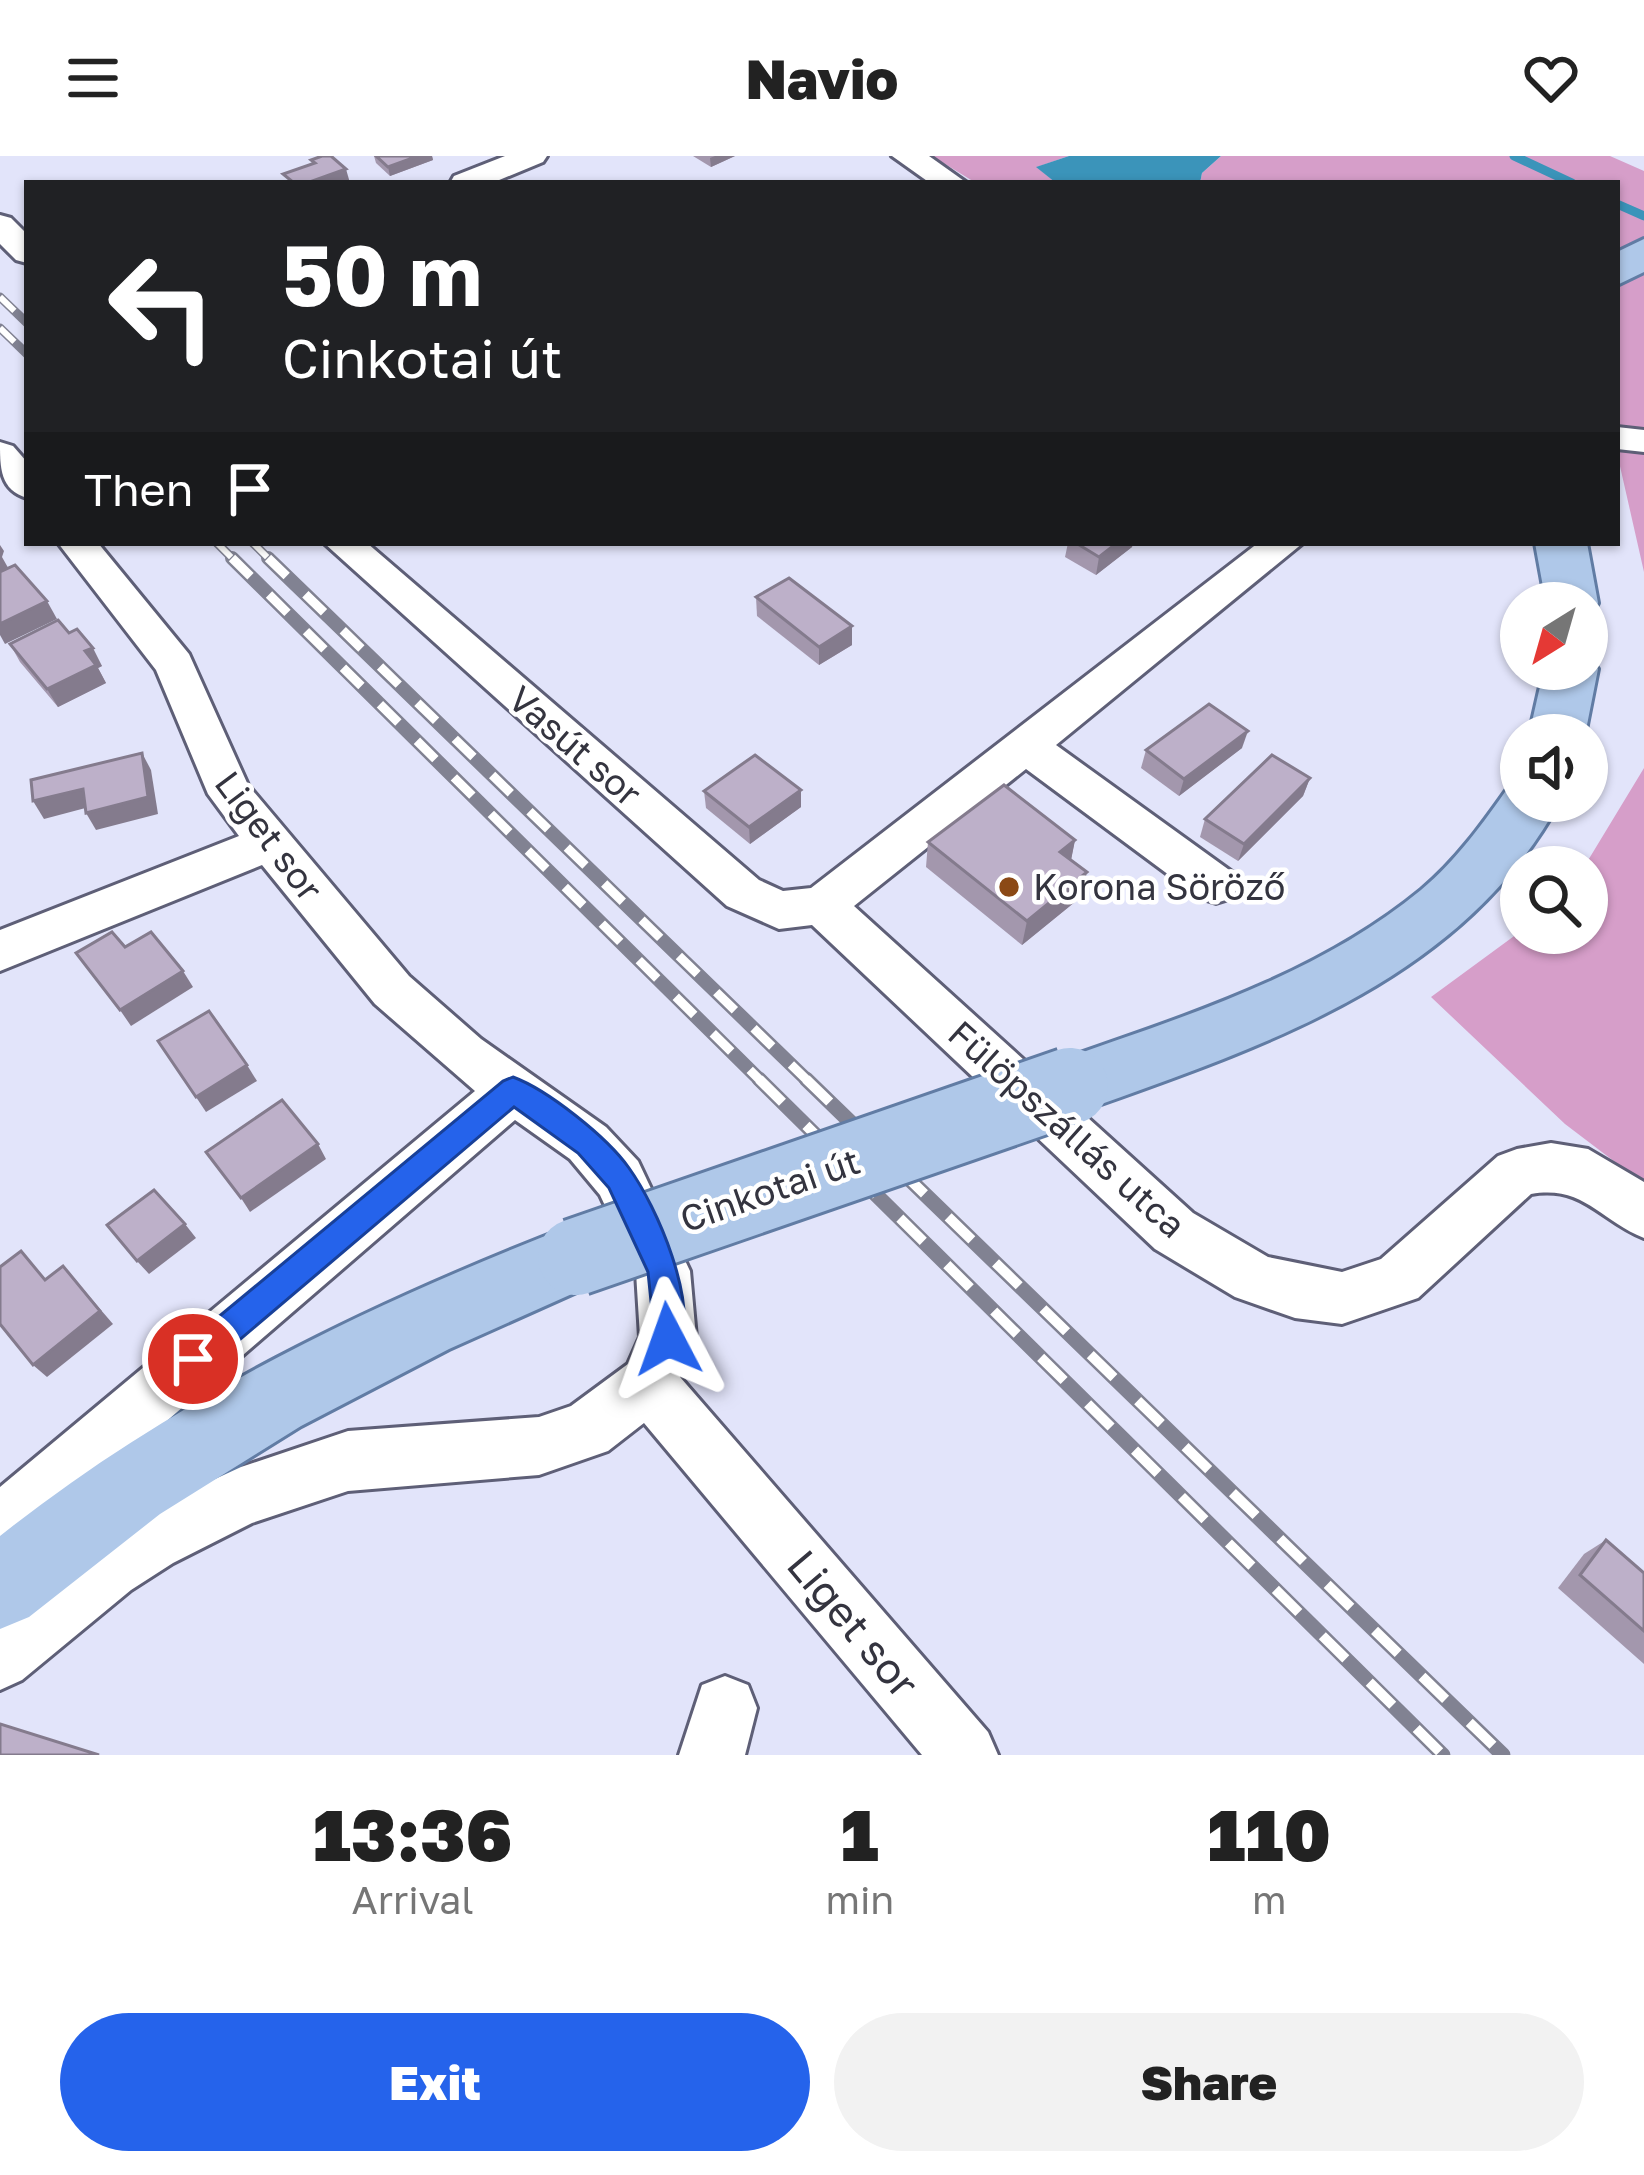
<!DOCTYPE html>
<meta charset="utf-8">
<style>
body{margin:0;font-family:"Golos Text",sans-serif;background:#f2f2f2;color:#222;height:100vh;display:flex;flex-direction:column;font-size:45px;white-space:nowrap}
*{box-sizing:border-box;margin:0}
p{font-size:39px;color:#767676}
.icon{flex:none;width:66px;height:66px;fill:none;stroke:currentColor;stroke-width:2;stroke-linecap:round;stroke-linejoin:round}
.map{position:relative;height:1599px;overflow:hidden}
.details{display:flex;flex-direction:column;background:#fff;flex:1}
.details>*{flex:none}
.banner{position:absolute;left:24px;top:24px;width:1596px;height:366px;border-radius:0px;box-shadow:0 3px 9px #0004;background:#202124;color:#fff;overflow:hidden}
.needle{width:78px;rotate:217deg}
.buttons{position:absolute;left:1500px;top:426px;display:grid;gap:24px}
.buttons a{display:grid;place-items:center;width:108px;height:108px;border-radius:50%;background:#fff;box-shadow:0 3px 9px #0004;font-size:60px}
.pin{position:absolute;display:grid;place-items:center;width:102px;height:102px;color:#fff;margin:-51px;border:6px solid #fff;border-radius:50%;box-shadow:0 3px 12px #0007}
.me{position:absolute;width:132px;margin:-66px;rotate:356deg;stroke-linejoin:round;filter:drop-shadow(0 0 9px #0008)}
.turn{display:flex;align-items:center;gap:42px;height:252px;padding:0 60px;font-size:54px}
.turn .icon{width:156px;height:156px;stroke-width:2.5}
.turn b{display:block;font-size:84px;line-height:102px}
.then{display:flex;align-items:center;height:114px;padding:0 60px;background:#0003;gap:24px;font-size:45px}
.eta{display:flex;justify-content:space-evenly;align-items:center;height:204px;text-align:center}
.eta b{font-size:72px;font-weight:800;line-height:84px}
.button{display:flex;gap:24px;margin-top:auto;padding:24px 60px}
.button a{flex:1;height:138px;border-radius:72px;background:#2563eb;color:#fff;font-size:48px;font-weight:800;line-height:138px;text-align:center}
.button a+a{background:#f2f2f2;color:#222}
header{display:flex;justify-content:space-between;align-items:center;height:156px;padding:0 60px;background:#fff;font-size:54px;font-weight:800}
.map>svg:first-child{display:block}
.green{fill:#d69ec9}
.water{fill:#3b94ba}
.lines{fill:none;stroke-linecap:round;stroke-linejoin:round}
.stream{stroke:#3b94ba;stroke-width:9}
.minor-casing{stroke:#5e5f77;stroke-width:6}
.major-casing{stroke:#617ca4;stroke-width:6}
.minor{fill:#fff;fill-rule:evenodd}
.major{fill:#afc8e9;fill-rule:evenodd}
.rail-far2-casing{stroke:#818292;stroke-width:9}
.rail-far1-casing{stroke:#818292;stroke-width:14}
.rail-casing{stroke:#818292;stroke-width:15}
.rail-far2{stroke:#fff;stroke-width:6;stroke-dasharray:20;stroke-linecap:butt}
.rail-far1{stroke:#fff;stroke-width:9;stroke-dasharray:26;stroke-linecap:butt}
.rail{stroke:#fff;stroke-width:10;stroke-dasharray:33;stroke-linecap:butt}
.major-bridge-casing{stroke:#617ca4;stroke-width:82;stroke-linecap:butt}
.major-bridge{stroke:#afc8e9;stroke-width:76}
.wall{fill:#a397ad}
.shaded-wall{fill:#847b8d}
.building{fill:#bdb0c9;stroke:#847b8d;stroke-width:3}
.route{fill:#2563eb;stroke:#184099;stroke-width:3}
.poi-dot{fill:#8b4916;stroke:#fff;stroke-width:4.5}
.labels{text-anchor:middle;stroke-width:9;stroke-linejoin:round;paint-order:stroke}
.street-label{font-size:36px;fill:#34343f;stroke:#fff}
.poi-label{font-size:36px;fill:#34343f;stroke:#fff;text-anchor:start}
.near-street-label{font-size:42px;fill:#34343f;stroke:#fff}
</style>
<header><svg class="icon" aria-label="menu" viewBox="0 0 24 24"><path d="M4 6h16M4 12h16M4 18h16"/></svg>Navio<svg class="icon" aria-label="heart" viewBox="0 0 24 24"><path d="M12 20l-8-8c-3-5 5-10 8-4 3-6 11-1 8 4z"/></svg></header>
<div class="map">
<svg width="1644" height="1599" viewBox="0 0 1644 1599">
<rect width="100%" height="100%" fill="#e2e4fa"/>
<g class="green">
<path d="M932,0h137l-32,11 19,16h-80z"/>
<path d="M1221,0h389l34,15v401l-27,-119v-270h-417l2,-10z"/>
<path d="M1644,612v416l-79,-60 -134,-127 90,-66 66,2 -3,-66z"/>
</g>
<path class="water" d="M1069,0h152l-19,17 -2,10h-144l-20,-16z"/>
<g class="lines">
<g class="stream">
<path d="M1514,0l58,27"/>
<path d="M1617,48l27,12"/>
</g>
<g class="minor-casing">
<g id="minor">
<path d="M505,0h42l-4,6 -51,21h-42l4,-7z"/>
<path d="M892,0h37l38,27h-37z"/>
<path d="M0,59l11,3 16,16v29l-11,-3 -16,-16z"/>
<path d="M1617,271l27,3v22l-27,-3z"/>
<path d="M0,286l13,4 14,16v36c-27,-8 -27,-30 -27,-56z"/>
<path d="M58,387h40l91,111 59,131 161,191 72,63 125,88 32,34 52,110 6,67 -16,39 308,355 10,23h-76l-278,-332 -36,28 -69,24 -191,16 -96,32 -79,40 -42,27 -109,90 -22,10v-73l87,-71 42,-27 112,-52 107,-36 191,-14 32,-11 57,-42 12,-27 -4,-65 -36,-77 -30,-36 -55,-39 -494,427 -21,9v-69l475,-396 -100,-87 -113,-139 -262,106v-41l239,-94 -31,-42 -52,-124z"/>
<path d="M324,387h43l392,337 24,11 28,-3 447,-345h45l-247,202 176,127 7,13 -7,13 -16,5 -16,-5 -174,-129 -172,137 339,307 75,44 74,15 39,-13 117,-103 19,-7 34,-6 37,6 56,33v56c-45,-18 -60,-53 -113,-44l-113,104 -76,26 -47,-6 -60,-21 -80,-48 -343,-324 -33,4 -52,-23z"/>
<path d="M725,1520l23,9 9,23 -12,47h-66l23,-70z"/>
</g>
</g>
<g class="major-casing">
<g id="major">
<path d="M1644,83v33l-27,13v-33z"/>
<path d="M1535,387h52l11,60 -7,13 -4,1v-14h-41z"/>
<path d="M1587,498l11,15 -13,66h-56l15,-66h43z"/>
<path d="M1521,626v19h39c-100,184 -305,248 -490,314l-24,-8 -9,-21 9,-21c129,-46 267,-86 375,-175 36,-30 62,-67 89,-105z"/>
<path d="M576,1068l25,9 11,24 -11,24 -152,68 -148,77 -141,88 -131,103 -29,12v-93c172,-137 372,-233 576,-312z"/>
</g>
</g>
<use href="#minor" class="minor"/>
<use href="#major" class="major"/>
<g class="rail-far2-casing">
<g id="rail-far2">
<path d="M0,141l27,26"/>
<path d="M0,172l27,26"/>
<path d="M217,387l18,18"/>
<path d="M253,387l18,18"/>
</g>
</g>
<g class="rail-far1-casing">
<g id="rail-far1">
<path d="M232,402l530,524"/>
<path d="M268,402l541,524"/>
</g>
</g>
<g class="rail-casing">
<g id="rail">
<path d="M759,923l684,676"/>
<path d="M806,923l697,676"/>
</g>
</g>
<use href="#rail-far2" class="rail-far2"/>
<use href="#rail-far1" class="rail-far1"/>
<use href="#rail" class="rail"/>
<g class="major-bridge-casing">
<path id="major-bridge" d="M576,1101l494,-171"/>
</g>
<use href="#major-bridge" class="major-bridge"/>
</g>
<g class="wall">
<path d="M374,0h58l1,4 -43,16 -14,-13z"/>
<path d="M693,0h42l-24,11z"/>
<path d="M1068,387h65l-1,4 -36,28 -31,-18z"/>
<path d="M756,441l96,48 -33,20 -62,-49z"/>
<path d="M69,477l33,33 -4,2 8,15 -48,24 -38,-45 -10,-18z"/>
<path d="M1242,592l-63,48 -38,-28 5,-18z"/>
<path d="M1310,622l-7,18 -65,65 -38,-24 5,-18z"/>
<path d="M801,634v17l-51,37 -44,-36 -2,-17z"/>
<path d="M1075,684l-4,20 10,37 -59,48 -96,-78 2,-25z"/>
<path d="M1606,1384l38,33v91l-86,-76 26,-34z"/>
</g>
<g class="shaded-wall">
<path d="M418,0h14l1,4 -43,16 -2,-9z"/>
<path d="M715,0h20l-24,11 -1,-9z"/>
<path d="M346,13l4,14h-43z"/>
<path d="M1117,387h16l-1,4 -36,28 3,-18z"/>
<path d="M0,389l4,6 -2,6 9,16 -11,5z"/>
<path d="M47,445l10,18 -52,25 -5,-9v-11z"/>
<path d="M852,470v19l-33,20v-18z"/>
<path d="M93,492l9,18 -4,2 8,15 -48,24 -11,-18 38,-38z"/>
<path d="M1248,575l-6,17 -63,48 5,-17z"/>
<path d="M142,597l9,17 7,44 -62,16 -10,-17z"/>
<path d="M1310,622l-7,18 -65,65 6,-17z"/>
<path d="M83,633l10,17 -49,13 -11,-18z"/>
<path d="M801,634v17l-51,37 -1,-17z"/>
<path d="M1075,684l-5,25 -10,-13z"/>
<path d="M1087,716l-6,25 -59,48 5,-24z"/>
<path d="M183,815l10,16 -62,39 -11,-16z"/>
<path d="M247,909l10,16 -51,31 -10,-15z"/>
<path d="M318,988l8,15 -76,53 -9,-14z"/>
<path d="M185,1068l11,14 -47,36 -12,-13z"/>
<path d="M63,1110l50,58 -66,53 -14,-12z"/>
</g>
<g class="building">
<path d="M322,0h9l15,13 -39,14h-13l-11,-9 32,-11 -4,-3z"/>
<path d="M376,0h42l-30,11z"/>
<path d="M1076,387h41l-18,14z"/>
<path d="M15,409l32,36 -47,23v-52z"/>
<path d="M789,422l63,48 -33,21 -63,-50z"/>
<path d="M58,464l11,13 8,-4 16,19 -8,3 11,14 -49,24 -37,-45z"/>
<path d="M1209,548l39,27 -64,48 -38,-29z"/>
<path d="M142,597l6,44 -62,16 -3,-24 -50,12 -2,-21z"/>
<path d="M755,599l46,35 -52,37 -45,-36z"/>
<path d="M1272,599l38,23 -66,66 -39,-25z"/>
<path d="M1004,629l71,55 -15,12 27,20 -60,49 -99,-79z"/>
<path d="M112,776l13,15 26,-15 32,39 -63,39 -44,-57z"/>
<path d="M209,855l38,54 -51,32 -38,-56z"/>
<path d="M282,944l36,44 -77,54 -35,-46z"/>
<path d="M154,1034l31,34 -48,37 -30,-36z"/>
<path d="M21,1095l24,29 18,-14 37,45 -67,54 -33,-41v-57z"/>
<path d="M1606,1384l38,33v58l-64,-56z"/>
<path d="M0,1568l99,31h-99z"/>
</g>
<path class="route" d="M513,921c35,13 94,60 116,91 28,39 70,135 50,182l-11,4 -12,-4 -8,-78 -39,-84 -31,-35 -64,-46 -310,263 -11,5 -12,-5 -4,-11 4,-11 322,-267z"/>
<circle class="poi-dot" cx="1009" cy="731" r="12"/>
<g class="labels">
<g class="street-label">
<text transform="translate(575 590) rotate(41)" y="13">Vasút sor</text>
<text transform="translate(269 680) rotate(53)" y="13">Liget sor</text>
<text transform="translate(1067 973) rotate(42)" y="13">Fülöpszállás utca</text>
<text transform="translate(770 1034) rotate(-19)" y="13">Cinkotai út</text>
</g>
<g class="poi-label">
<text x="1033" y="744">Korona Söröző</text>
</g>
<g class="near-street-label">
<text transform="translate(853 1468) rotate(50)" y="15">Liget sor</text>
</g>
</g>
</svg>
<div class="buttons">
<a><svg class="needle" viewBox="-14 -14 28 28"><path d="M0-13l5 13h-10z" fill="#e53935"/><path d="M0 13l5-13h-10z" fill="#767676"/></svg></a>
<a><svg class="icon" aria-label="sound" viewBox="0 0 24 24"><path d="M4 9h4l5-4v14l-5-4H4zM17 9q2 3 0 6"/></svg></a>
<a><svg class="icon" aria-label="search" viewBox="0 0 24 24"><circle cx="10" cy="10" r="6"/><path d="M15 15l6 6"/></svg></a>
</div>
<div class="pin" style="left:193px;top:1203px;background:#d93025"><svg class="icon" aria-label="arrive" viewBox="0 0 24 24"><path d="M6 21V4h12l-3 4 3 4H6"/></svg></div>
<svg class="me" style="left:668px;top:1183px" viewBox="-20 -20 40 40"><path d="M0-17L14 15 0 8-14 15z" fill="#2563eb" stroke="#fff" stroke-width="4"/></svg>
<div class="banner">
<div class="turn"><svg class="icon" aria-label="left" viewBox="0 0 24 24"><path d="M17 20v-9H6M10 6l-5 5 5 5"/></svg><div><b>50 m</b>Cinkotai út</div></div>
<div class="then">Then<svg class="icon" aria-label="arrive" viewBox="0 0 24 24"><path d="M6 21V4h12l-3 4 3 4H6"/></svg></div>
</div>
</div>
<section class="details">
<div class="eta">
<div><b>13:36</b><p>Arrival</p></div>
<div><b>1</b><p>min</p></div>
<div><b>110</b><p>m</p></div>
</div>
<div class="button"><a>Exit</a><a>Share</a></div>
</section>
